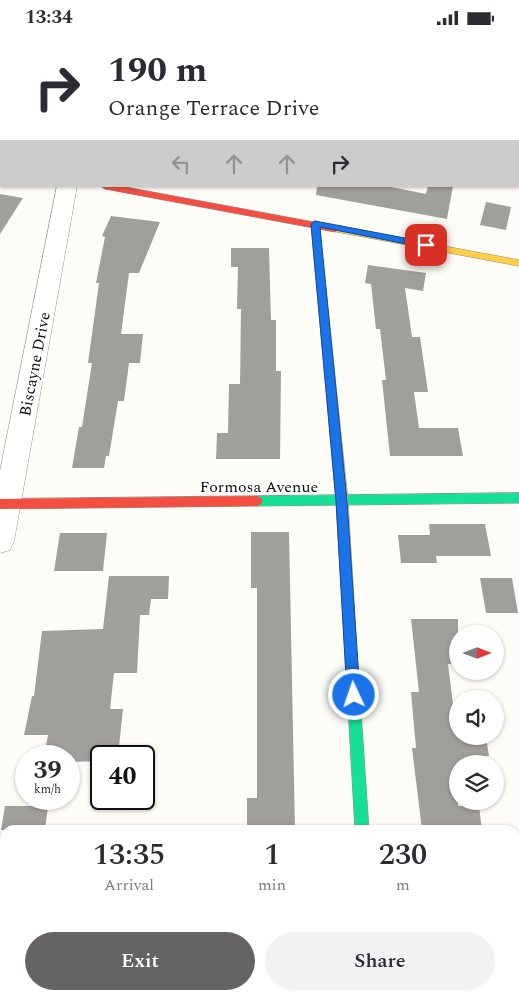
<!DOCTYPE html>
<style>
body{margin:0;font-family:Spectral,serif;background:#f2f2f3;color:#2b2b33;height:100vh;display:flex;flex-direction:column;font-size:19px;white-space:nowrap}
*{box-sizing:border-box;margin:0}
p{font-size:16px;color:#7c7c81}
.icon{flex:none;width:28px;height:28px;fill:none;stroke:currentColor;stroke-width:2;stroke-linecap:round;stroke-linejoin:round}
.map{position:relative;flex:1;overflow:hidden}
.details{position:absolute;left:0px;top:790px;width:520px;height:175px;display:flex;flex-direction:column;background:#fff;border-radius:15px 15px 0 0;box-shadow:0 1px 4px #0004}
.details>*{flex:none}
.hud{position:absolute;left:0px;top:0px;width:520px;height:152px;box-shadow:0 1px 4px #0004;background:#fff;color:#2b2b33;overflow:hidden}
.needle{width:32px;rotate:90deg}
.tools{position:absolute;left:449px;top:590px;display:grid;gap:10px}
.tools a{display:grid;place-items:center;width:55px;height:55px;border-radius:50%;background:#fff;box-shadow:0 1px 4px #0004;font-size:25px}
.speed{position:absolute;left:15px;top:710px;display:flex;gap:10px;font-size:25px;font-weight:700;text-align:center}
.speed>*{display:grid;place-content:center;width:65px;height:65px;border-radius:50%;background:#fff;box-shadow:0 1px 4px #0004;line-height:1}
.speed small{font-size:12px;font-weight:400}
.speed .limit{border:2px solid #111;border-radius:8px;background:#fff;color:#111}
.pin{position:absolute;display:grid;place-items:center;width:42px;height:42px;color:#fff;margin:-21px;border-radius:10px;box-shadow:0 2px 8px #0006}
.me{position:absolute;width:55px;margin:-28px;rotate:357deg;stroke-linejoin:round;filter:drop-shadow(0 0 4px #0008)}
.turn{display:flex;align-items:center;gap:18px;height:105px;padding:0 25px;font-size:22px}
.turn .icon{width:65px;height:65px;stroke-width:2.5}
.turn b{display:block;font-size:35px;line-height:42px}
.lanes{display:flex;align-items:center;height:48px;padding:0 25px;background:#0003;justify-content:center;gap:25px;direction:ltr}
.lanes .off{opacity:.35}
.eta{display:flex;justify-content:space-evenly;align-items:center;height:85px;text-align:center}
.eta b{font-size:30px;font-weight:600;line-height:35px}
.action{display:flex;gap:10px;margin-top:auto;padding:10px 25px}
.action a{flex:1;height:58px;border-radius:30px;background:#646362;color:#fff;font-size:20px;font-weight:600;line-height:58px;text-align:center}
.action a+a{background:#f2f2f3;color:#2b2b33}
.status{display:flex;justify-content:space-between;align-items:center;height:35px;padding:0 25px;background:#fff;direction:ltr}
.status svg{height:14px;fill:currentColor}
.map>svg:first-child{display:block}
.building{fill:#a19f9c}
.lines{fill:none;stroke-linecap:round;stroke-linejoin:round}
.street-casing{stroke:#979795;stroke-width:1}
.fast-casing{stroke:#8e8d8b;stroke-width:1}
.slow-casing{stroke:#8e8d8b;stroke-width:1}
.jam-casing{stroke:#8e8d8b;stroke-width:1}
.street{fill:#fffffe;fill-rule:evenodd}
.fast{fill:#16e098;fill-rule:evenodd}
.slow{fill:#ffcf43;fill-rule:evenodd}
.jam{fill:#f24e42;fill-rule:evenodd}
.route{fill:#1a73e8;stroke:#114b97}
.labels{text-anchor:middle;stroke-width:5;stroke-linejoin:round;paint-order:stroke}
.street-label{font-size:16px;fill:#111;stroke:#fff}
</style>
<div class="status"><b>13:34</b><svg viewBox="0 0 49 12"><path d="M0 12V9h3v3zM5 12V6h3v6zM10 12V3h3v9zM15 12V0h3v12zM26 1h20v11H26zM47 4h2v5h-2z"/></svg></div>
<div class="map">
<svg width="519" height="965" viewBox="0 0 519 965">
<rect width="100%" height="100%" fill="#fdfcf7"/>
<g class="building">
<path d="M317,151h69l40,8 2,-8h25l-6,33 -131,-24z"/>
<path d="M0,159l23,4 -23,36z"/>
<path d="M486,167l25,5 -5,23 -26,-5z"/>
<path d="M111,181l49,6 -21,51h-10l-8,61h22l-3,29h-11l-5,38h-6l-9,55h-3l-2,12h-32l7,-41h3l10,-64h-4l11,-80h-3l9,-46 -3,-1z"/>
<path d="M231,213h38l2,72h5v51h5l-1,88h-64l1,-26h11l1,-49h11l1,-75h-4l1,-42h-7z"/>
<path d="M368,230l58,8 -3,18 -18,-3 7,49h8l8,55h-14l5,36h39l5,28h-73l-8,-76h4l-6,-51h-4l-5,-45 -6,-1z"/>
<path d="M429,489h56l6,32h-55l1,7h-36l-3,-28h32z"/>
<path d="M251,497h38l6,298h-48v-32h10v-210h-6z"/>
<path d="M60,498h47l-4,38h-49z"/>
<path d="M109,541h60l-1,23h-17l-2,16h-9l-3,58h-23l-4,36h13l-5,47h-17v5l-32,1v-6h-25l4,-21h-24l8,-39h2l8,-65 61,-2z"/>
<path d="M480,543h32l6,35h-32z"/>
<path d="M411,584h47v30h-8l2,15h-4l5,40h5v33h28l3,19h-18l2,8h-15v42h21l3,24h-60l-10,-82h4l-5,-56h8z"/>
<path d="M5,771h43l-3,24h-44z"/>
</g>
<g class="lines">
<g class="street-casing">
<g id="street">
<path d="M0,0h23v1h-22v3z"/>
<rect x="98" y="0" width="24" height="1"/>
<rect x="172" y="0" width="16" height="1"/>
<rect x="385" y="0" width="16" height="1"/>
<rect x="411" y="0" width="17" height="1"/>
<rect x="0" y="126" width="1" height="12"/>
<path d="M57,151h20l-63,355 -4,9 -10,3v-82z"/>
<rect x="353" y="960" width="38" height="5"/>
</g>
</g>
<g class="fast-casing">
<g id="fast">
<path d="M519,458v10l-262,3 -4,-2 -2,-3 2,-3 4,-2z"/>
<path d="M351,612l4,2 2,4 12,177h-14l-10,-177 2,-4z"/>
</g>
</g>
<g class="slow-casing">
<g id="slow">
<path d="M315,186l4,3 29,277 9,152 -2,4 -4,2 -4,-2 -2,-4 -9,-152 -25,-277z"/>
<path d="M335,191l184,34v6l-187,-35 -1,-2z"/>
</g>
</g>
<g class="jam-casing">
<g id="jam">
<path d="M101,151h19l215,40 4,3 -4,3 -230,-43z"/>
<path d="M257,461l4,2 2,3 -2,3 -4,2 -257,3v-10z"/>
</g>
</g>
<use href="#street" class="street"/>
<use href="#fast" class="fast"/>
<use href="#slow" class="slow"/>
<use href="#jam" class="jam"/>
</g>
<path class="route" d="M315,186l111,21 5,3 -5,3 -106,-21 27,274 13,194 -2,4 -4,2 -5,-2 -2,-4 -11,-194 -25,-277z"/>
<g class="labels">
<g class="street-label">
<text transform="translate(34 329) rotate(-79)" y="6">Biscayne Drive</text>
<text x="259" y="457">Formosa Avenue</text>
</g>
</g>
</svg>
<div class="tools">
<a><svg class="needle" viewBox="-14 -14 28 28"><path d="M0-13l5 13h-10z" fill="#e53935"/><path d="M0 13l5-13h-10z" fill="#7c7c81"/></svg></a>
<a><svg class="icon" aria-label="sound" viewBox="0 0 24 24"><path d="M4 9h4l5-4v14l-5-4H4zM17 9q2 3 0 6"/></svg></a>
<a><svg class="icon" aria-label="layers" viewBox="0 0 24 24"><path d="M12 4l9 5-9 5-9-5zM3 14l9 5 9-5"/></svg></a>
</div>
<div class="speed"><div>39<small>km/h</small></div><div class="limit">40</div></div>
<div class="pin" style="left:426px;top:210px;background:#d93025"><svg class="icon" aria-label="arrive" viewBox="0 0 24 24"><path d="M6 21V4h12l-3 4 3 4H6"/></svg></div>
<svg class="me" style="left:354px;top:660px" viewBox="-20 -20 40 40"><circle r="17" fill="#1a73e8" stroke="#fff" stroke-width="3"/><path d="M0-11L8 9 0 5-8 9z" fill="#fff"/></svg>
<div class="hud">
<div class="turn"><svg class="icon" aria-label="right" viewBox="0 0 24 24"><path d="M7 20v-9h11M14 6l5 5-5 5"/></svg><div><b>190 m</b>Orange Terrace Drive</div></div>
<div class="lanes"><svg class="icon off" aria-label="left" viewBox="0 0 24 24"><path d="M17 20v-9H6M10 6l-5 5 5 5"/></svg><svg class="icon off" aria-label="ahead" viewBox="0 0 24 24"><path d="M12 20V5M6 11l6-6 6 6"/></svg><svg class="icon off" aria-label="ahead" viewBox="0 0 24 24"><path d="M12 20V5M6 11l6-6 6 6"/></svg><svg class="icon" aria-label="right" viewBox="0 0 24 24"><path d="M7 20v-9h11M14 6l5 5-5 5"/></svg></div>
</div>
<section class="details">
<div class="eta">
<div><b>13:35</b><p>Arrival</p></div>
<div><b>1</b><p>min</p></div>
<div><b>230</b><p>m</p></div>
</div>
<div class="action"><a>Exit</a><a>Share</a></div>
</section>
</div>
